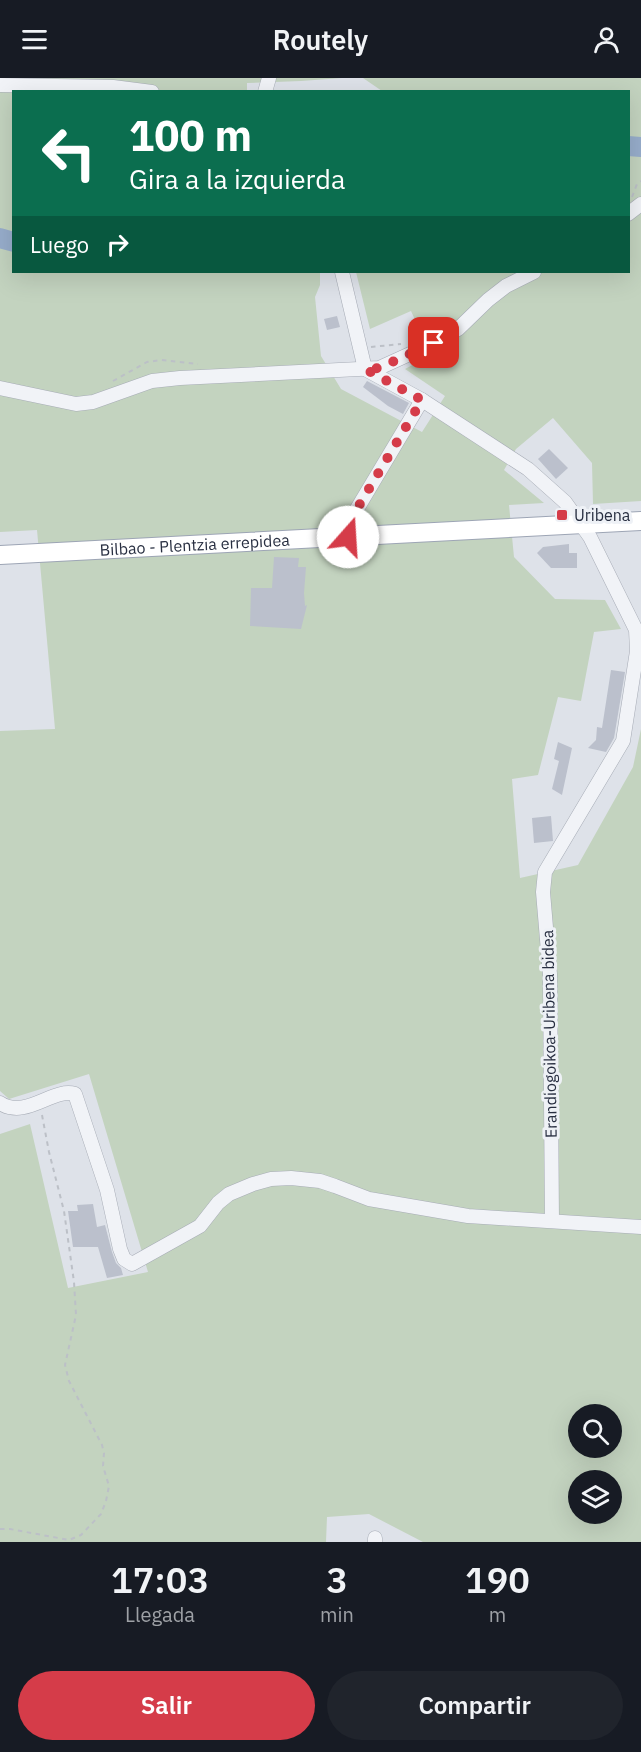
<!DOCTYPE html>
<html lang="es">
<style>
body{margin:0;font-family:"IBM Plex Sans",sans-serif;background:#20242c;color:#f1f3f6;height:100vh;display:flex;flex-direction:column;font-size:22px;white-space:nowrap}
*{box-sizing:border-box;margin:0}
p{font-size:20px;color:#9ea1a6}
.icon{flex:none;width:33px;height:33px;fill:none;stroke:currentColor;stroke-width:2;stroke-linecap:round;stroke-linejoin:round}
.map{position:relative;height:1464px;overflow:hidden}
.panel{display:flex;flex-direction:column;background:#171b24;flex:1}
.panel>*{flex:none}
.top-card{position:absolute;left:12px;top:12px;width:618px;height:183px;border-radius:0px;box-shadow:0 6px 24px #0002;background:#0b6e4f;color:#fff;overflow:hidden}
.buttons{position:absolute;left:568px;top:1326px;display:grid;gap:12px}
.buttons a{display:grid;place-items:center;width:54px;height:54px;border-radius:50%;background:#171b24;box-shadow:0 6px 24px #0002;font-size:30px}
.pin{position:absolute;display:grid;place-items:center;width:51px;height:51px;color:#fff;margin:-26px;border-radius:12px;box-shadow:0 3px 9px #0006}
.me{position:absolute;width:66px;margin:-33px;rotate:19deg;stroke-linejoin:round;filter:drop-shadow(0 0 4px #0008)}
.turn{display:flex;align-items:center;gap:21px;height:126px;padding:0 18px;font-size:27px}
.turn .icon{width:78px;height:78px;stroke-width:2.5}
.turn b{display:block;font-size:42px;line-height:51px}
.then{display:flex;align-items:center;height:57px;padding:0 18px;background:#0003;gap:12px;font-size:22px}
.eta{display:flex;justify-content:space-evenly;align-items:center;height:102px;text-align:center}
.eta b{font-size:36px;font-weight:600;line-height:42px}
.primary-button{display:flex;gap:12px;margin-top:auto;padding:12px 18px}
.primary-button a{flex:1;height:69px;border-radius:36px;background:#d53c49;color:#fff;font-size:24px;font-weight:600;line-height:69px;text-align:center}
.primary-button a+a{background:#20242c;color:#f1f3f6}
header{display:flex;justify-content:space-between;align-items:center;height:78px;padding:0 18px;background:#171b24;font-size:27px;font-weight:600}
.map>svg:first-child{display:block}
.green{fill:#c3d3bf;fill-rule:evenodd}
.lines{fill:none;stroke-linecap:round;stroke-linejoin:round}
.river{stroke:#97adcb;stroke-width:20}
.building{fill:#bbc0cc}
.minor-casing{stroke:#a7acb6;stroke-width:15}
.major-casing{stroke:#9da5b5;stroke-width:20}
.path{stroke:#bcc0c7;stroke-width:2;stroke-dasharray:4.5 4.5;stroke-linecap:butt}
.minor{stroke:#f1f3f7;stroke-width:14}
.major{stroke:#fff;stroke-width:18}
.route{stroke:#d53c49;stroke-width:10;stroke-dasharray:0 18}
.poi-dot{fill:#d53c49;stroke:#eef1f6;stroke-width:2}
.labels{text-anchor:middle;stroke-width:6;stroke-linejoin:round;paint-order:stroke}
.poi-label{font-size:16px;fill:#272e40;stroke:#eef1f6;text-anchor:start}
.street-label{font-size:16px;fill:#272e40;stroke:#eef1f6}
</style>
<header><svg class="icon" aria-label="menu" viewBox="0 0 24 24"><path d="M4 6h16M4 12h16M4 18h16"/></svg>Routely<svg class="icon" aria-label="person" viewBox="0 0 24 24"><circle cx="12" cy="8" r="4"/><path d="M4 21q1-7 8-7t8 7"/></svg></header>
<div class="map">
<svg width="641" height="1464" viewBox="0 0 641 1464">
<rect width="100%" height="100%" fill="#dee2e9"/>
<path class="green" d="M0,0h342l-41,3 -54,2v9h-233v180h306v13l-5,12 6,59 20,33 81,43 23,-36 -40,-27 26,-14 -20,-44 -41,18 -14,-57h272v-180l-246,-1 -19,-13h278v423l-48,3 -1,-41 -39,-45 -37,31 -12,21 40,33 -35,2 5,52 41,42 50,1 16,29 -27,3 -13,69 -23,-4 -20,78 -26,4 8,99 58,-13 55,-98 8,-38v813h-218l-54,-28 -42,3 -1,25h-326v-408l30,-10 38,164 80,-16 -59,-198 -80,25 -9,-8v-360l55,-2 -18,-199 -37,2zM579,1336h33v34h-33zM579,1402h33v34h-33z"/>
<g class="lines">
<g class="river">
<path d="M628,68l13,1"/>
<path d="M0,160l14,4"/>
</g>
</g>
<g class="building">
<path d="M337,238l3,11 -13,3 -3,-11z"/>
<path d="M367,303l42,22 -6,11 -15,-8 -25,-19z"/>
<path d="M549,371l19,19 -12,11 -18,-20z"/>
<path d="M569,466v9h8v15h-26l-14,-15 6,-6z"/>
<path d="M274,479l25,1 -1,9h8l-2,26 1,13 2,-1 -6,24 -51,-3 1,-38h21z"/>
<path d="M611,592l14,2 -11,66 -8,14 -18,-4 8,-8 1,-13 5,1z"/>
<path d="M558,664l14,6 -10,47 -10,-6 7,-28 -5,-2z"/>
<path d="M551,738l2,25 -19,2 -2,-25z"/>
<path d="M93,1126l4,23 8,-2 7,27 4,11 5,5 2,7 -16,3 -9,-31h-25l-5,-36h10l-1,-6z"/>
</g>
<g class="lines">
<g class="minor-casing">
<g id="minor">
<path d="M0,7l113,2 39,5"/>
<path d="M265,14l4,-14"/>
<path d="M628,136l13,-10"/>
<path d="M342,194l23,97 57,31 106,69 37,33 25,35 46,93 1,21 -14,90 -78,131 -2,20 7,83 2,246"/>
<path d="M0,310l76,16 17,-2 59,-21 28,-3 199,-10 55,-25 24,-14 30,-29 18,-14 28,-14"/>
<path d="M348,459v-13l74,-124"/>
<path d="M0,1025c26,17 53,-16 75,-9l32,96 13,59 4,10 8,5 68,-38 18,-23 11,-9 24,-10 18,-5 20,-1 29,3 15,5 34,13 99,17 173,11"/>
<path d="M375,1464v-4"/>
</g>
</g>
<g class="major-casing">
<g id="major">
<path id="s1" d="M0,477l641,-34"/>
</g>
</g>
<g class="path">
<path d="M632,119l5,-13 4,-3"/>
<path d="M371,269l30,-3"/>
<path d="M113,303l34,-19 14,-2 37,4"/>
<path d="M0,1451h10l59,11 12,-5 20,-21 5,-13 3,-15 -6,-20 1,-13 -2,-8 -33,-64 -4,-16 11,-50 -2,-33 -10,-71 -15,-59 -7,-37"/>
</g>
<use href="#minor" class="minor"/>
<use href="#major" class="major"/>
</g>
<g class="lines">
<path class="route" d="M348,459v-13l74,-124 -57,-31 14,-1 55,-25"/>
</g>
<rect class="poi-dot" x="556" y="431" width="12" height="12" rx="3"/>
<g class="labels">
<g class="poi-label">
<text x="574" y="443">Uribena</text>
</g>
<g class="street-label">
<text dy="6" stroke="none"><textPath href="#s1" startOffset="195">Bilbao - Plentzia errepidea</textPath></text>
<text transform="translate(549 956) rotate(-91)" y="6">Erandiogoikoa-Uribena bidea</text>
</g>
</g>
</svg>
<div class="buttons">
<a><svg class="icon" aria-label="search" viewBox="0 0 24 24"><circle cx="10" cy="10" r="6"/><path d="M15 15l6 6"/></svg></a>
<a><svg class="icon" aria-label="layers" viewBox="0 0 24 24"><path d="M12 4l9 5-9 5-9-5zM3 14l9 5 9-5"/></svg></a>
</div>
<div class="pin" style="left:434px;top:265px;background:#d93025"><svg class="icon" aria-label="arrive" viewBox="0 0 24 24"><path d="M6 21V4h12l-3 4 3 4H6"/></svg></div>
<svg class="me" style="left:348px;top:459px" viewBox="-20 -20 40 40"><circle r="19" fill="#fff"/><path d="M0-13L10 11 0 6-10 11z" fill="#d53c49"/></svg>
<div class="top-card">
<div class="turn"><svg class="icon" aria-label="left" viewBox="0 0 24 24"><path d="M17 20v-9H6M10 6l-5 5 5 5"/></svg><div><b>100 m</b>Gira a la izquierda</div></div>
<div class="then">Luego<svg class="icon" aria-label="right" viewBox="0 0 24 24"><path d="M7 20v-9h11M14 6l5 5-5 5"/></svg></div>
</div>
</div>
<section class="panel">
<div class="eta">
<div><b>17:03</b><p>Llegada</p></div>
<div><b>3</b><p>min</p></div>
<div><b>190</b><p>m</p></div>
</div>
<div class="primary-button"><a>Salir</a><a>Compartir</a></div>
</section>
